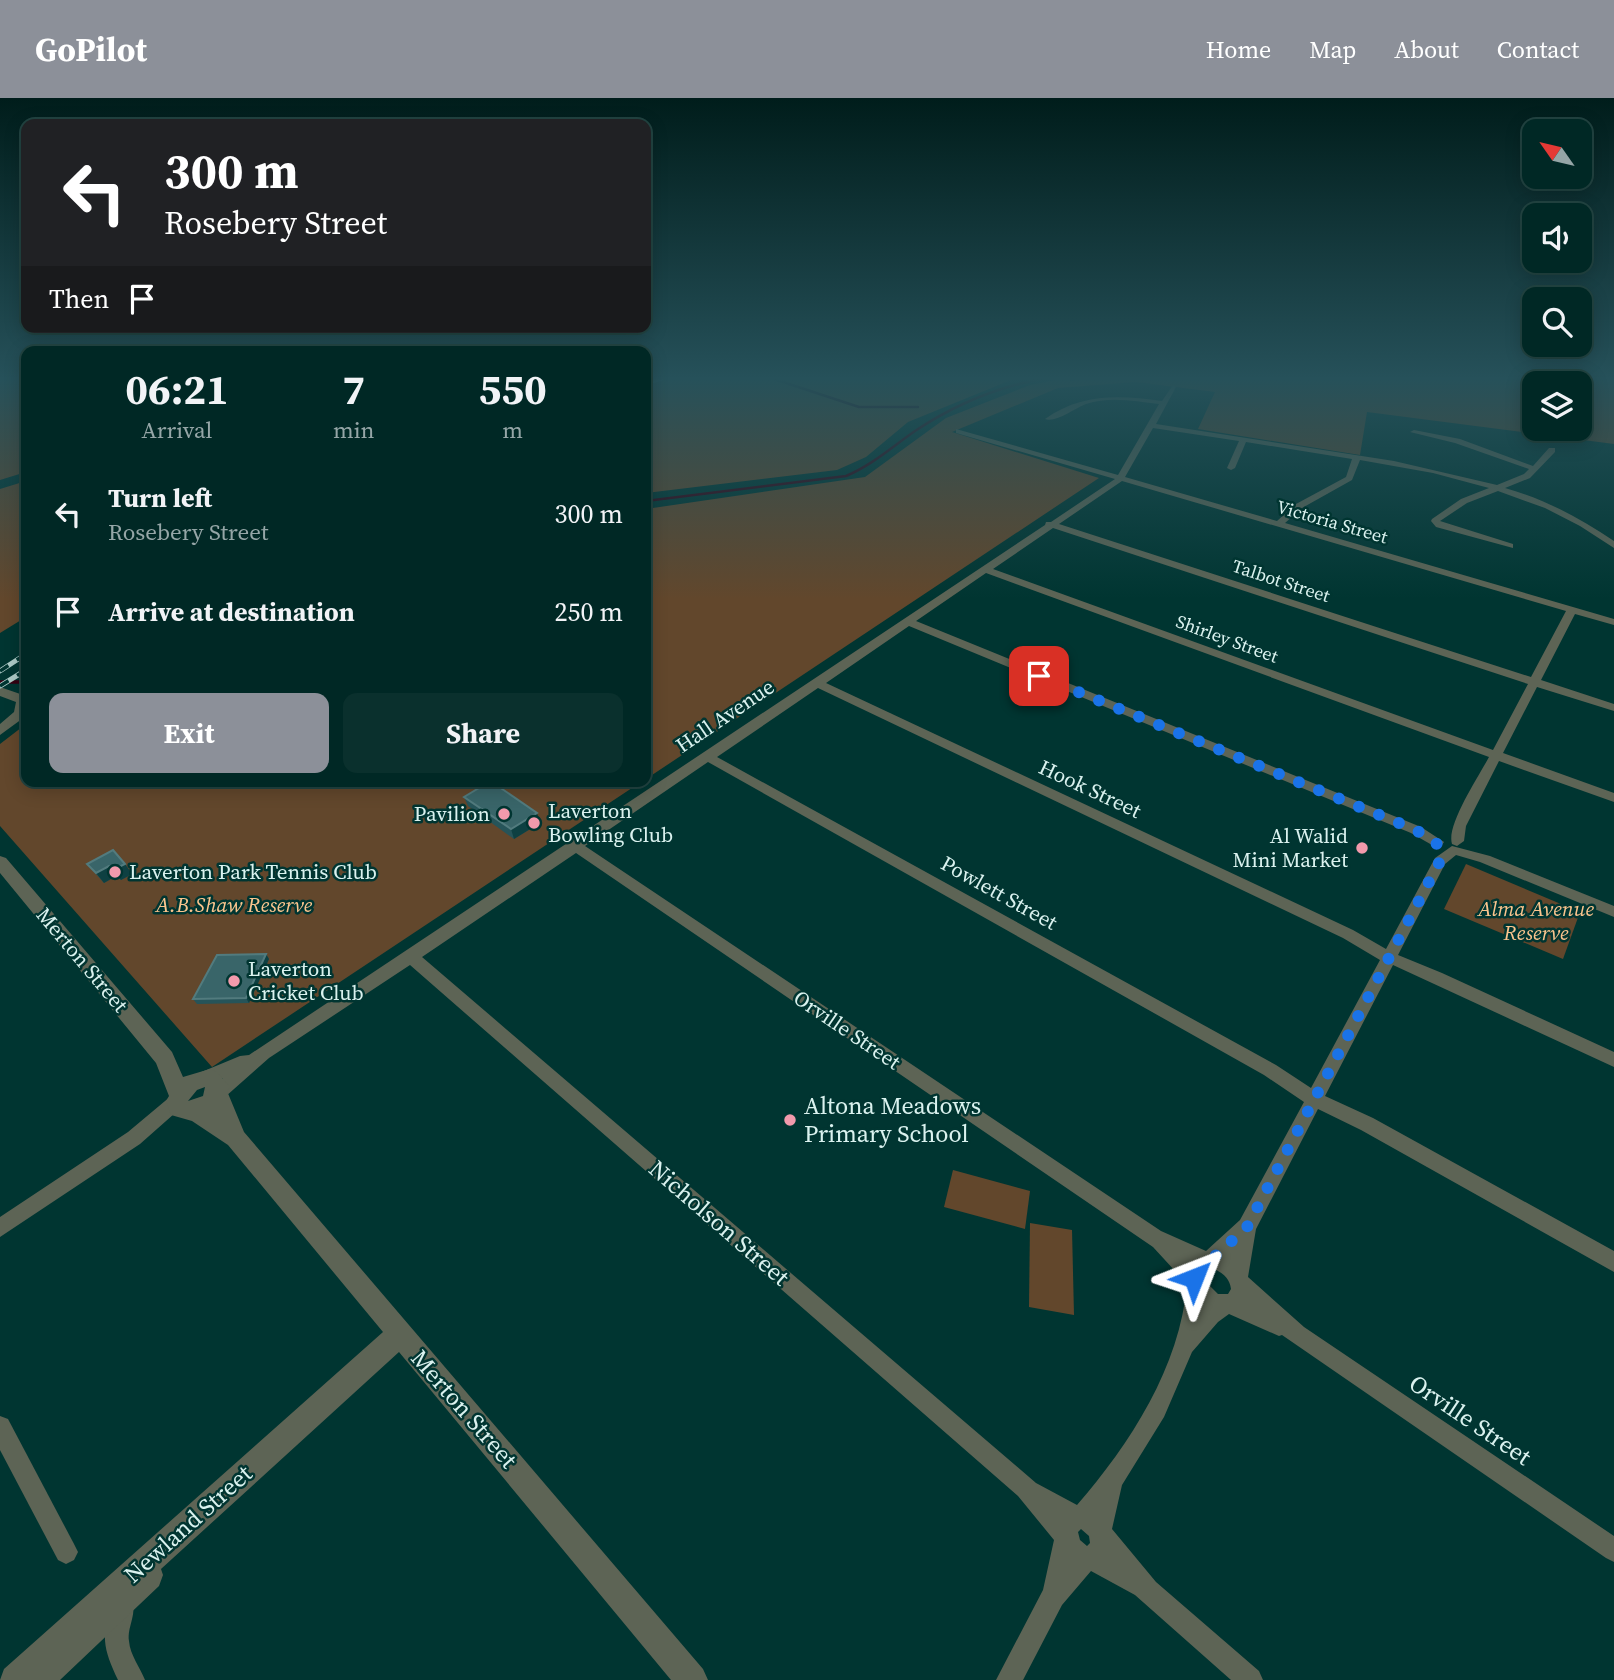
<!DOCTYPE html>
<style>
body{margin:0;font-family:"Source Serif 4",serif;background:#0a302d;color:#f1f3f6;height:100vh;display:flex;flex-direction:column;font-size:26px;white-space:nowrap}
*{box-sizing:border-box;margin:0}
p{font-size:23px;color:#95a6a7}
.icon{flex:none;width:38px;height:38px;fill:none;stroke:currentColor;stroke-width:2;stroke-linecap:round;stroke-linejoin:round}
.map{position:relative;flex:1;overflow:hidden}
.sheet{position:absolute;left:21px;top:248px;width:630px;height:441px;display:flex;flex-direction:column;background:#002825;border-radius:14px;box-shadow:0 4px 18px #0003,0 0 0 2px #224442}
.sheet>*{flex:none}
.hud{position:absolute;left:21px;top:21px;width:630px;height:214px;border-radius:14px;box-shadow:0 4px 18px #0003,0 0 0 2px #224442;background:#202124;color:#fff;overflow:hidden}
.needle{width:46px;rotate:304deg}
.fabs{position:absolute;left:1522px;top:21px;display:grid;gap:14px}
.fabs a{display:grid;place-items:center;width:70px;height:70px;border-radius:14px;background:#002825;box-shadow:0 4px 18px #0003,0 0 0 2px #224442;font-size:35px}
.pin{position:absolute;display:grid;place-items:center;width:60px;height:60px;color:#fff;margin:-30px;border-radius:14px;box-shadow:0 4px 10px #0006}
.me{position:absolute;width:77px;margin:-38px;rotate:45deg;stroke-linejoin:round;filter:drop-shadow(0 0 5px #0008)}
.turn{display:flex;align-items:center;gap:24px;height:147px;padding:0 28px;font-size:32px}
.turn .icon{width:91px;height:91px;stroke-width:2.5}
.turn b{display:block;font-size:49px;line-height:60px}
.then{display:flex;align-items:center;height:66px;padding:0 28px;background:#0003;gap:14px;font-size:26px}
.eta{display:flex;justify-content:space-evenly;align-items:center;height:119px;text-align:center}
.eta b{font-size:42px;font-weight:700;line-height:49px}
.cta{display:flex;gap:14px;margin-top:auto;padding:14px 28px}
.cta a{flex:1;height:80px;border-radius:14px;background:#8c9099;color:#fff;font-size:28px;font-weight:700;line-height:80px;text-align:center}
.cta a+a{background:#0a302d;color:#f1f3f6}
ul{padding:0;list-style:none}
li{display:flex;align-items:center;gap:21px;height:98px;padding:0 28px}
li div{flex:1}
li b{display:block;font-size:26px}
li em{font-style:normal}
header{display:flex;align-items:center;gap:42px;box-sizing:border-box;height:98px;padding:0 35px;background:#8c9099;color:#fff}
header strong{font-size:33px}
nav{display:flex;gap:38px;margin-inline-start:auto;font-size:24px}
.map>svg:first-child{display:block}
.green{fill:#62472c;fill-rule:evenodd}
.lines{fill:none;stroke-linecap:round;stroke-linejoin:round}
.stream-far1{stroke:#360012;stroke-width:2.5}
.stream{stroke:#360012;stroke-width:3.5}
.minor{fill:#5d6455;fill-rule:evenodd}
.tertiary{fill:#5d6455;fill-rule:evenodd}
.rail-far1-casing{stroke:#accac6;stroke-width:4.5}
.rail-casing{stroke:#accac6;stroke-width:5}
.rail-far1{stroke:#003531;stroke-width:2.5;stroke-dasharray:7;stroke-linecap:butt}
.rail{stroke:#003531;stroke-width:3.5;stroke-dasharray:10;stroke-linecap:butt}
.wall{fill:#265459}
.shaded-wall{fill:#0e4042}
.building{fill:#396569;stroke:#527b7e;stroke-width:2}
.route{stroke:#1a73e8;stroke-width:12;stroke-dasharray:0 21.6}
.poi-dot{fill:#f29aac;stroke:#003531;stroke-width:2.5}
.labels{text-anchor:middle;stroke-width:5;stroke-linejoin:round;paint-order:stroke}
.far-street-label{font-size:18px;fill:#daf2ef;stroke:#003531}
.street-label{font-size:21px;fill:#daf2ef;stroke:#003531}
.poi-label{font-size:21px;fill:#daf2ef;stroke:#003531;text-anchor:start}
.park-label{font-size:21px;font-style:italic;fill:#fbc58e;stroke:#003531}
.near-poi-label{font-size:24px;fill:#daf2ef;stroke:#003531;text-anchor:start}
.near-street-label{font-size:24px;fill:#daf2ef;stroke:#003531}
</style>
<header>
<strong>GoPilot</strong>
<nav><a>Home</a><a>Map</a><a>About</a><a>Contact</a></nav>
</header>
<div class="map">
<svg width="1614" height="1582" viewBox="0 0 1614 1582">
<rect width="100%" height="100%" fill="#003531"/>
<g class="green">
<path d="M0,280h26v94l-26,8z"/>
<path d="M667,280h349l-108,44 -42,35 -29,13 -191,23v-108z"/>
<path d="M1065,280l6,3 21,-3h522v66l-247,-32 -7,43 -162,-26 17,-37 -79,-10 -78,6 -106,44 147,46 -453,301v-270l219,-32 81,-59 84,-33zM1535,285h45v46h-45z"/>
<path d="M26,383v136l-26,16v-144z"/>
<path d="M26,626v58h615l-429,285 -212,-241v-82z"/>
<path d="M1466,766l114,48 -17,47 -119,-50z"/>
<path d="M953,1072l77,21 -5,38 -81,-22z"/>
<path d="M1030,1125l42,7 2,85 -45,-8z"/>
</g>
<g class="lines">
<g class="stream-far1">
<path d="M771,280l88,29h59"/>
<path d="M646,403l200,-25c26,-11 46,-29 69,-45 39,-26 85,-45 131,-53"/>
</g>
<path class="stream" d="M0,584h26"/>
<g class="minor">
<path d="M1173,287l3,2 -20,37 238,37 103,24 27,-11 5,-5 -74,-26 -45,-11 4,-2 46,9 73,27 16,-18h6v4l-25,26 -25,10c40,11 75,30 109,53v7l-34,-22 -35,-18 -47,-17 -31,12 -27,18 73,23v4l-77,-21 -5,-6 1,-2 29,-20 28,-11 -56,-15 -73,-13 -8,20 -50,28 -17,15 329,96v6l-39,-11 -34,66 73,24v7l-77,-24 -34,66 111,40v9l-115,-41 -33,65 -2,15 -7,5 -5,-2c-6,-19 27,-68 37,-87l-503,-184 -70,48 505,206 23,15 -2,3h-10l-21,-12 -502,-207 -83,57 527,247 33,19 49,-91 17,-12 38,10 124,50v11l-134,-55 -24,-7 -11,9 -47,91 44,18 172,79v15l-221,-102 -68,131 48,22 241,133v21l-253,-142 -43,-21 -62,120 -8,48 56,50 310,209v26l-8,-4 -324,-223 -3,1 -50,-22 -11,8 -26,30 -28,65 -42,68 -10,44 44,53 103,89 4,9h-32l-96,-85 -44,-24 -29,34 -39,75h-27l47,-90 11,-50 -36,-44 -608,-531 -141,93 -44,39 -6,2 -6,-2 -2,-5 12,-14 -18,7 -6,-2 -2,-5 2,-5 41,-17 9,-1 796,-530 1,-3h5l64,-43 -159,-46v-4l162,46 41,-71c-24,-3 -49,-8 -73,0 -11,4 -30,19 -41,15 36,-26 75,-24 117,-18zM1153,330l86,13 -12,27 4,2 4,-2 11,-26 106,17 -6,18 -50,27 -19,17 -152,-44zM1122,383l444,130 -35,66 -472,-153zM1053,430l475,156 -35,66 -500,-181zM818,590l525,250 37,22 -69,128 -35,-23 -559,-308zM708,664l556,313 40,27 -64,118 -34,31 -45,-20 -576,-385zM576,755l577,394 34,37c-7,83 -57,160 -110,221l-41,-22 -614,-526zM1213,1171c10,3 17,10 18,20l-3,5h-10l-11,-11 -1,-11zM1081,1431l8,7 1,7 -3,3 -7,-6 -2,-8z"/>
<path d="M177,996l6,2 3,5 -3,5 -43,38 -140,93v-20l128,-85 43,-36z"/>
<path d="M0,1318l8,3 66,125 4,8 -4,8 -8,4 -8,-4 -58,-110z"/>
<path d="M123,1500l9,3c5,14 -5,26 -3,40 1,14 11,26 16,39h-27c-15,-32 -18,-45 -4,-79z"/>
</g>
<g class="tertiary">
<path d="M0,589l26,9v20l-26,19v-11l14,-12 2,-10 -16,-6z"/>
<path d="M0,758l6,2 166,194 11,25 27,-8 7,3 13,15 -3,4 17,41 459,537 5,11h-37l-272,-328 -238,217 2,6 -4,11 -99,94h-60l4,-11 379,-337 -155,-187 -36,-24 -21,-6 -5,-14 3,-5 -13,-33 -156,-190zM205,989l-2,9 -15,5 9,-11z"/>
</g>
<g class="rail-far1-casing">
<path id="rail-far1" d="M646,285l16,-5"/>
</g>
<g class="rail-casing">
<g id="rail">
<path d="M0,573l26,-17"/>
<path d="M0,588l26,-16"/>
</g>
</g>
<use href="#rail-far1" class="rail-far1"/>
<use href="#rail" class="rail"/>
</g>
<g class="wall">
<path d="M464,699l76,26 -26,16 -46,-33z"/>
<path d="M87,766h38l7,10 -11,6 -5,-4 -12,7z"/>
<path d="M266,856l3,5 -20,44 -52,1 -4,-5z"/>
</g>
<g class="shaded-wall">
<path d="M537,715l3,10 -26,16 -3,-10z"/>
<path d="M125,766l7,10 -11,6 -8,-10z"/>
<path d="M109,768l7,10 -12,7 -8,-10z"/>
<path d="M266,856l3,5 -20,44 -3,-5z"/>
</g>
<g class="building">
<path d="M489,684h3l45,31 -26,16 -47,-32z"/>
<path d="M113,752l12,14 -12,6 -4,-4 -13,7 -9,-9z"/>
<path d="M266,856l-20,44 -53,1 24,-44z"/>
</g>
<linearGradient id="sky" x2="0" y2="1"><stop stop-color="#001d1b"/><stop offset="0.56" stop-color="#26515a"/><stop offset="1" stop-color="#26515a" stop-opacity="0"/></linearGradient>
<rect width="1614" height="501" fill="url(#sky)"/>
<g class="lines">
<path class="route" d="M1039,578l377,154 24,16v15l-193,366 -35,32 -12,4 -6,15"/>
</g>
<g class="poi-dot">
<circle cx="504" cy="716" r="7"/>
<circle cx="534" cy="725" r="7"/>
<circle cx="1362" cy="750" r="7"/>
<circle cx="115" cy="774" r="7"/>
<circle cx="234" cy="883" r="7"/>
<circle cx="790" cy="1022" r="7"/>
</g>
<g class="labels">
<g class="far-street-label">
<text transform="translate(1332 424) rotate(16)" y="6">Victoria Street</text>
<text transform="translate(1281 483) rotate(18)" y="6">Talbot Street</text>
<text transform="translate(1227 541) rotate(20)" y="6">Shirley Street</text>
</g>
<g class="street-label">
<text transform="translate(725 618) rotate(-34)" y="7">Hall Avenue</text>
<text transform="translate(1090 691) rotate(25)" y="7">Hook Street</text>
<text transform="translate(999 795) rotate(29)" y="7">Powlett Street</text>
<text transform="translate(82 862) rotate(50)" y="7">Merton Street</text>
<text transform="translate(847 932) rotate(34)" y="7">Orville Street</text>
</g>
<g class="poi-label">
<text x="548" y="720">Laverton<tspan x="548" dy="24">Bowling Club</tspan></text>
<text x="490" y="723" text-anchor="end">Pavilion</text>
<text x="1348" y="745" text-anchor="end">Al Walid<tspan x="1348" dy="24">Mini Market</tspan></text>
<text x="129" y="781">Laverton Park Tennis Club</text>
<text x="248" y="878">Laverton<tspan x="248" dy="24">Cricket Club</tspan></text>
</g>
<g class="park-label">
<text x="234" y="814">A.B.Shaw Reserve</text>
<text x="1536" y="818">Alma Avenue<tspan x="1536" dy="24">Reserve</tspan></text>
</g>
<g class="near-poi-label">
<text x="804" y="1016">Altona Meadows<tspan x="804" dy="28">Primary School</tspan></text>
</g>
<g class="near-street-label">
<text transform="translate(719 1125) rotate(41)" y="8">Nicholson Street</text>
<text transform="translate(464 1311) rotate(49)" y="8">Merton Street</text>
<text transform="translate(1470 1322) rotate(34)" y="8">Orville Street</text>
<text transform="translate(188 1426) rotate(-42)" y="8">Newland Street</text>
</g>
</g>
</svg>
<div class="fabs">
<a><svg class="needle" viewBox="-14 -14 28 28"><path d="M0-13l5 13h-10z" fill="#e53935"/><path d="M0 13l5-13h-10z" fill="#95a6a7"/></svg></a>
<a><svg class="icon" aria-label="sound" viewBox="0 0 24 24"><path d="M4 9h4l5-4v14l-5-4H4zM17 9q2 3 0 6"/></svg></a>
<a><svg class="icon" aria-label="search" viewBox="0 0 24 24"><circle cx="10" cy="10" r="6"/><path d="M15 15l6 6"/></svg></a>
<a><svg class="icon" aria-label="layers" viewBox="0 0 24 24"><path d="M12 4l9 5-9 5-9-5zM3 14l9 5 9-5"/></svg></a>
</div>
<div class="pin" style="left:1039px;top:578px;background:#d93025"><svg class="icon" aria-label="arrive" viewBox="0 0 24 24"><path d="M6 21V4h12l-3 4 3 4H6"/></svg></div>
<svg class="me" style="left:1194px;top:1180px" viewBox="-20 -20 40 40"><path d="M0-17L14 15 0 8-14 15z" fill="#1a73e8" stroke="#fff" stroke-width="4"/></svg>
<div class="hud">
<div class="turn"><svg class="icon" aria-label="left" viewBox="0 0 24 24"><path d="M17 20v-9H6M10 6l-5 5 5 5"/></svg><div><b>300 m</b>Rosebery Street</div></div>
<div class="then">Then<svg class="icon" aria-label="arrive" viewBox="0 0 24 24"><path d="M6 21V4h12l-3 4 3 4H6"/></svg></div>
</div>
<section class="sheet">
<div class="eta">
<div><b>06:21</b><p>Arrival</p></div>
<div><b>7</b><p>min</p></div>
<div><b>550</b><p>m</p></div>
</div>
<ul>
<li><svg class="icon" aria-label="left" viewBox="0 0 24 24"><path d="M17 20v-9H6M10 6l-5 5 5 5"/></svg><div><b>Turn left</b><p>Rosebery Street</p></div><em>300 m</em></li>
<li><svg class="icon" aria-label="arrive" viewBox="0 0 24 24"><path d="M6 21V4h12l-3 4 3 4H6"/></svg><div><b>Arrive at destination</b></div><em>250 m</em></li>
</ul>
<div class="cta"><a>Exit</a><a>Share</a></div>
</section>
</div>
